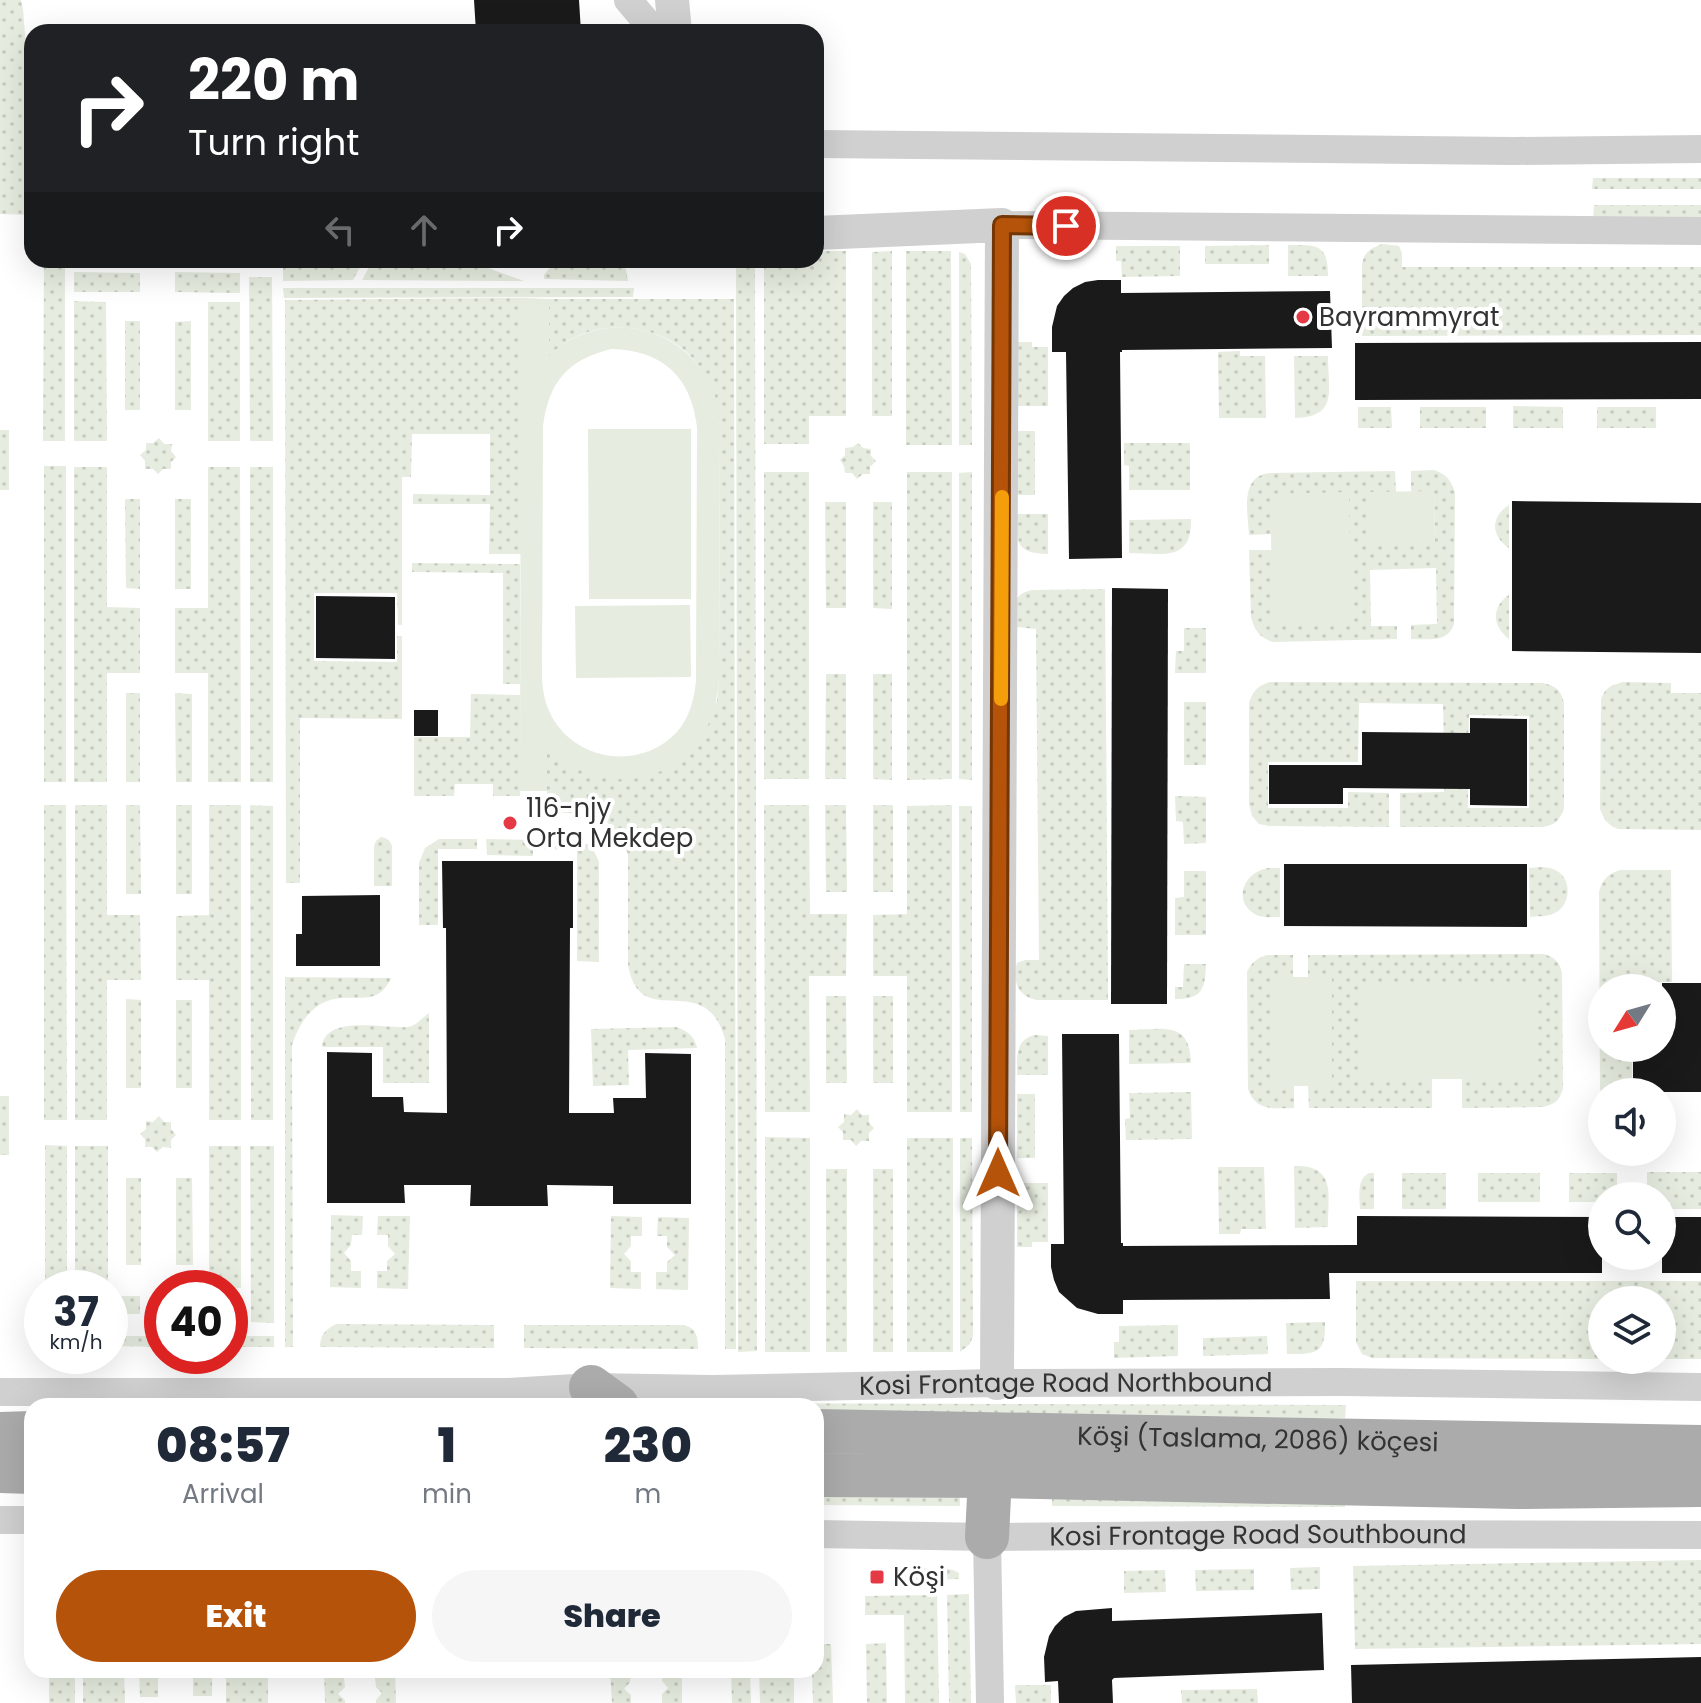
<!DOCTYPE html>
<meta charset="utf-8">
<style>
body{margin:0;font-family:Poppins,sans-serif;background:#f6f6f7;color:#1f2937;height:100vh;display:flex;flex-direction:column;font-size:30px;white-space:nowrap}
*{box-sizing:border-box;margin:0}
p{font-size:26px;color:#747a83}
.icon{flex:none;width:44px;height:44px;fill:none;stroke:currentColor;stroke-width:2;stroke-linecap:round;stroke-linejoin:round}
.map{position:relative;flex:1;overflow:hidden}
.sheet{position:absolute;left:24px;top:1398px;width:800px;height:280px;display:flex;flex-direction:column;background:#fff;border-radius:24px;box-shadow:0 8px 32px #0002}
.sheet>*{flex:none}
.banner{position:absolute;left:24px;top:24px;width:800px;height:244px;border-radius:24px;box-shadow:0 8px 32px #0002;background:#202124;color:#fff;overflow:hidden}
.needle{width:52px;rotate:233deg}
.buttons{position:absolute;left:1588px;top:974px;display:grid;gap:16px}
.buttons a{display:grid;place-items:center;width:88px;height:88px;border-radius:50%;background:#fff;box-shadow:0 8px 32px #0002;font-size:40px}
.speed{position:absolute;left:24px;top:1270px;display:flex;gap:16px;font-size:40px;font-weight:700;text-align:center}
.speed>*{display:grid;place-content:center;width:104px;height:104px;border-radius:50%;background:#fff;box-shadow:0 8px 32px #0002;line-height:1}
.speed small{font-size:20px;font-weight:400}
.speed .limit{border:12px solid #d22;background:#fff;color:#111}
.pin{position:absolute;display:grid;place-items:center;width:68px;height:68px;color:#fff;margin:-34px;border:4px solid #fff;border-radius:50%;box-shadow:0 2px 8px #0007}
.me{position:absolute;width:88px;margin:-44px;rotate:0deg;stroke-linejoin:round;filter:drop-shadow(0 0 6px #0008)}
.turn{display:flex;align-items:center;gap:28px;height:168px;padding:0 32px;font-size:36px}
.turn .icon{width:104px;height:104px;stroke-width:2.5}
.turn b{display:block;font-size:56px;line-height:68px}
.lanes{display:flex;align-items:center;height:76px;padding:0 32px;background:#0003;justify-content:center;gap:40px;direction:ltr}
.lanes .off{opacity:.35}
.eta{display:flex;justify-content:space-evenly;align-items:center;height:136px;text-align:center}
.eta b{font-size:48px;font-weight:800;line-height:56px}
.action{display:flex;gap:16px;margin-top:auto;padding:16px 32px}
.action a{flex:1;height:92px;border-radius:48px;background:#b45309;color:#fff;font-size:32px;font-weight:800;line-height:92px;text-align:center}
.action a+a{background:#f6f6f7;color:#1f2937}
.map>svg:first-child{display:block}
.grass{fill:url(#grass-dots)}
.park{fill:#e6ecdf;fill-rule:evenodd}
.building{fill:#1a1a1a}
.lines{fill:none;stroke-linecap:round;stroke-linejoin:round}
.minor{stroke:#d0d0d0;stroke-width:28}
.tertiary{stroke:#d0d0d0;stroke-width:34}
.primary{stroke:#ababab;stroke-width:44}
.route-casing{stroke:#753606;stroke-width:20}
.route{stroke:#b45309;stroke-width:14}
.slow{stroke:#f59e0b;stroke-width:14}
.poi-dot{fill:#e63946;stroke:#fff;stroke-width:3}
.labels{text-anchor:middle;stroke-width:8;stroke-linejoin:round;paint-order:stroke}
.poi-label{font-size:26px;fill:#333;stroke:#fff;text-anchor:start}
.street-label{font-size:26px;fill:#333;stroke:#fff}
</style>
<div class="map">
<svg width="1701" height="1703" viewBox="0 0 1701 1703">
<defs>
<pattern id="grass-dots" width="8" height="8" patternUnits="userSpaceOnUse" patternTransform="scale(2)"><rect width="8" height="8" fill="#e6ecdf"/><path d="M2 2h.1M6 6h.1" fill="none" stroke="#c6cbc0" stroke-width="1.8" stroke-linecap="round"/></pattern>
</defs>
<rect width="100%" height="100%" fill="#fff"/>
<g class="grass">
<path d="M0,0h21l2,9 9,113v93l-32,-1z"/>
<path d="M1593,178h108v11h-109z"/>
<path d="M1594,205h107v14l-108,-1z"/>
<path d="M1383,244l16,2 3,7v14h299v68l-339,1v-71c2,-13 8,-17 21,-21z"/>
<path d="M1269,245v19h-64v-18z"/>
<path d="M1288,245c28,0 40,-2 40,31h-40z"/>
<path d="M1116,246h64v30l-58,1 -1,-16h-5z"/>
<path d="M816,251h30v165h-37v28h-45v-184h52z"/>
<path d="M892,251v165h-20v-164z"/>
<path d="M906,251h45l1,194h-46z"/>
<path d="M959,252l6,2 6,10 1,181h-13z"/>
<path d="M283,260h81l-11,20 -70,1z"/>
<path d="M373,260h93l58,21 -162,-1z"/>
<path d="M556,260h68l4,21 -84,-2v-4z"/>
<path d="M736,260h19l2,1091 -19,1z"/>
<path d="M44,263l21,1v177h-22z"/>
<path d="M74,272l66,1v19h-66z"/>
<path d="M175,272l65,1v20l-65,-1z"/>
<path d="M249,277h23l1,164h-23z"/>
<path d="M283,288h351l-1,9 -349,1z"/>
<path d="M521,298v256h-32l1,-50h-77v-10l77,1v-61h-78l-1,43h-9v148h-4l-1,-32h-83v68l83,1v-26h5v83l-102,-1v165h-14l-1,-583z"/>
<path d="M549,299h185l2,1050h-11v-310c-20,-73 -86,-4 -97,-75v-110l-8,-17 -12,-14 -15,-9 -46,-2v-65l6,6 97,22 19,-8 17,-13 31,-53 2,-21 1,-253c-2,-20 -8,-41 -19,-58 -32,-50 -114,-56 -152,-12z"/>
<path d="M74,301l32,1 1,139h-33z"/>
<rect x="208" y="302" width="32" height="139"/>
<rect x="125" y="321" width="15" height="89"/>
<path d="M191,321v89h-16v-88z"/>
<path d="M1017,342h15v5h16v59h-31z"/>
<path d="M1240,351v5h25l1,62h-47l-1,-66z"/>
<path d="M1294,356h34c0,34 11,61 -33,62z"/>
<path d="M1513,406l50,1v21h-50z"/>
<path d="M1358,407h33l1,21h-34z"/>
<rect x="1420" y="407" width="66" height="21"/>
<rect x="1597" y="407" width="59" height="21"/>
<rect x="0" y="430" width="9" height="60"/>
<rect x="1017" y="431" width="18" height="64"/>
<path d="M159,438l5,6h8l-1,7 5,6 -5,5v7h-8l-5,5 -5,-5h-8v-8l-5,-6 6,-5v-7h7z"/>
<path d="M858,443l5,5 8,1v7l5,5 -6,6v7h-7l-6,5 -5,-6h-7l-1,-7 -4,-6 5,-5v-7l8,-1z"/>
<path d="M1124,443h66v47h-61v-24l-5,-1z"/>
<rect x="44" y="466" width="22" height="316"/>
<path d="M74,467h33v140l33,1v65h-33v109h-33z"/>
<path d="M208,467h32l1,315h-33v-109h-33v-65h33z"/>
<rect x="250" y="467" width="23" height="315"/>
<path d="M1434,470c12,4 18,11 21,23l-1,131c-6,19 -26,15 -43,15v-14l26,-1 -1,-56 -66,2 1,56h26v13l-124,3c-13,-4 -19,-12 -22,-25l-2,-67h23l2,74 -3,-130v40l-22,1c-1,-22 -10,-59 21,-62l125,-2 1,21 -28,1 67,52 -1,-53h-23v-21z"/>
<rect x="764" y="472" width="45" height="307"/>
<path d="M907,472h45v307l-45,1z"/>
<path d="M972,472v308l-13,-1v-306z"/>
<path d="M125,499h15v90l-14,-1z"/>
<rect x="175" y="499" width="16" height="90"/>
<path d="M825,502h21v106h-20z"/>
<path d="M873,502h19v107l-19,-1z"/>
<path d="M1509,505v43c-18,-12 -19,-31 0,-43z"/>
<path d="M1017,514h31v40c-33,-1 -31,-11 -31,-40z"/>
<path d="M1191,519c1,44 -29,34 -62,34v-33z"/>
<path d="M412,563l108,1v120h-17v-111l-91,-1z"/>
<path d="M1105,589l3,411h-71c-19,-3 -25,-19 -20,-37l8,-3h14l-3,-331 -20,-2 -4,-22c6,-9 10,-13 20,-15z"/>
<path d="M1509,595v44c-17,-13 -18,-32 0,-44z"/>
<path d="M1184,628h22v45h-31l1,-22h8z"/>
<path d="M826,674h20v105h-21z"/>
<path d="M873,674h19v106l-19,-1z"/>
<path d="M1270,682l273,1c13,3 18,7 21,20v105c-4,12 -9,17 -21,19h-143v-34l44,-1v-38l24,1v53h61v-92l-60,-1 -1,34h-24l-1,-45 -84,-1 -1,59h-90v46h80v-16l41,1v34l-120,-1 -10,-2 -7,-8 -3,-12v-101c4,-12 8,-17 21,-21z"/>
<path d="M1623,682l48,1v10h30v137l-83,-1c-10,-4 -14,-9 -18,-20l1,-110c4,-11 10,-14 22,-17z"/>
<rect x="126" y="693" width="14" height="89"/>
<path d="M175,693l17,1v88h-16z"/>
<path d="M471,694l49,1v101h-27v-12h-38l-1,12h-40v-59h56z"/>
<rect x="1184" y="702" width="22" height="63"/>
<path d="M1175,796l31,1v46l-22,1 -1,-22 -7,-1z"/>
<path d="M44,805h22l1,315h-23z"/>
<path d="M75,805h32v110h33l1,65h-34v140h-32z"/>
<path d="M126,805h14l1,89h-15z"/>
<rect x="176" y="805" width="16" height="89"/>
<path d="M209,805h32v315h-32v-140h-33v-64l33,-1z"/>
<path d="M250,805l23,1v314h-22z"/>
<path d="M764,805h45l1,109h37l-1,62h-37l1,136h-45z"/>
<path d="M825,805h21l1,87h-21z"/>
<rect x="873" y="805" width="20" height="87"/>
<path d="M952,805v307h-45v-136h-34v-61l34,-1v-108z"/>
<path d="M959,806h13v306h-12z"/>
<path d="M381,837c6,1 9,3 11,9v40h-18v-40l2,-5z"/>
<path d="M439,839h38v10h-39v76h-19v-62l6,-15z"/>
<path d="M486,839l47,1v16l-46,-1z"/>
<path d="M541,839c26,1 48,-6 58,23v100l-22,-1v-111l-35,-1z"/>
<path d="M1543,867c7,1 13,2 18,7 11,11 8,32 -6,39 -8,4 -17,3 -25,4l-1,-49z"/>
<path d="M1268,868h12v49c-7,0 -14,1 -21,-1 -27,-11 -18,-43 9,-48z"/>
<path d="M1620,870h51l1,112h-40v6h-30v60h30v44h-30v6l-2,-10 -1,-196c3,-12 9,-18 21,-22z"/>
<path d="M1184,871h22v64h-31v-37l9,-1z"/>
<path d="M1544,954c11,4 16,8 18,19l1,116c-4,12 -8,15 -20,18l-81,1v-29h76h-179h73v29h-123l-1,-22h24l-1,-109h-23v-22z"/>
<path d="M1267,955h26v22h-23v109h24v22c-20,0 -38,4 -46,-19l-1,-117c5,-10 10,-14 20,-17z"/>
<path d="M1184,964h22c-1,25 -3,35 -31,35v-12h8z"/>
<path d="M285,977l106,1c-13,29 -34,16 -57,21 -23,5 -35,25 -42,46l1,302h-8z"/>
<path d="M826,996h20l1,87h-21z"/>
<rect x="873" y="996" width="20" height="87"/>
<path d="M126,999l15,1v88h-15z"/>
<rect x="176" y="1000" width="16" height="88"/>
<path d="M429,1013v70h-46v-36h-61c3,-33 63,-18 86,-20 8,-1 14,-9 21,-14z"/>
<path d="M676,1027c11,4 19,9 21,21l-69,2 1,35 -36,1 -2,-57z"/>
<path d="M1129,1030c32,0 61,-11 62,33l-62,1z"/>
<path d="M1035,1035l13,1v39h-31c0,-17 -2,-36 18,-40z"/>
<path d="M1191,1092l1,47 -66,1 -1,-21 5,-1 -1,-25z"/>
<rect x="1017" y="1094" width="18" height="64"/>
<rect x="0" y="1096" width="9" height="59"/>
<path d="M857,1109l5,6h7v8l5,5 -5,5v8h-8l-5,5 -5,-6h-8v-8l-5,-5 6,-5v-8l7,1z"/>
<path d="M159,1116l5,6h7v7l5,6 -5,5v8l-8,-1 -6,5 -5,-5h-7v-8l-5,-5 6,-5v-8l7,1z"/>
<path d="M765,1137l45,1v214h-45z"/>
<rect x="907" y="1138" width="46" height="214"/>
<path d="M960,1138h12l1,198 -3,8 -10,8z"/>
<path d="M45,1145l22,1v142h-22z"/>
<rect x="75" y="1146" width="33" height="141"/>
<rect x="209" y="1146" width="32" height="142"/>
<path d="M250,1146h24v177l-23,-1z"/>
<path d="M1294,1166c43,-1 34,29 34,61l-33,1z"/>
<path d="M1218,1167h46l2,62h-25l-1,5h-21z"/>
<rect x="826" y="1169" width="21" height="183"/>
<rect x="873" y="1169" width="20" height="183"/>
<path d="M1647,1172h54v37h-31v-7l-8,-1v-5h-15z"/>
<path d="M1369,1173h5v36h-14c0,-13 -4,-29 9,-36z"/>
<rect x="1402" y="1173" width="44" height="36"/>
<rect x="1478" y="1173" width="62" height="29"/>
<path d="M1569,1173h48v23h-15v6h-33z"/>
<rect x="126" y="1178" width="15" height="87"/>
<path d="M176,1178h16l1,87h-17z"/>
<path d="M1017,1183h31v59h-16v5h-15z"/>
<path d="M331,1215l32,1 -1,19h-10l-1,10 -7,8 7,8v10h10v17l-31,-1z"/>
<path d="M378,1216h32l-2,73 -31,-1v-17h10v-10l8,-7 -7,-8v-11h-11z"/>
<path d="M611,1216l31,1v19h-11v10l-7,8 7,7v11h10v17l-31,-1z"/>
<path d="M658,1217l31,1 -1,72 -32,-1v-17h11v-10l8,-7 -8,-8v-11h-10z"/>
<path d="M1356,1281h345v78h-39v-59h-60v59l-230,-1 -10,-4 -6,-12z"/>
<rect x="110" y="1296" width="30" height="18"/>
<path d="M1325,1322c1,33 -10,32 -38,32l-1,-31z"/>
<path d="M336,1324l158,1v23l-174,-1c0,-12 5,-17 16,-23z"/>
<path d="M524,1325h158c14,2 16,11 16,24l-174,-1z"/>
<path d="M1178,1325v31l-64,2v-16h5v-16z"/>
<path d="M110,1336h52v11l-52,-1z"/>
<rect x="230" y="1336" width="44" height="11"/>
<path d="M1267,1336l1,18 -65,2v-18z"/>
<path d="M649,1403l697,2 -1,13 -529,-2v-10h-167z"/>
<path d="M816,1493h144v13l-144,-1z"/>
<path d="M1052,1493l294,1 -1,13 -293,-1z"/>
<path d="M1701,1560v84l-346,5 -2,-83z"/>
<path d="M1320,1567v22l-29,1 -1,-22z"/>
<path d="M941,1568l12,2 6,3v6l-62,2 -1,-12z"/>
<path d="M1254,1569v21l-58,1 -1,-21z"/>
<path d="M1165,1570l1,22 -42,1v-22z"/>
<path d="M969,1594l2,109h-22l-2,-108z"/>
<path d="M937,1595l2,108h-34l-1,-88h-39v-19z"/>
<path d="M886,1643l1,60h-20l-1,-59z"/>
<path d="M816,1644h15l2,59h-20l-1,-33h4z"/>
<rect x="49" y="1670" width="26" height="33"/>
<path d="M83,1670h41l1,33h-42z"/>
<path d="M139,1670h19v27h-18z"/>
<rect x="193" y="1670" width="19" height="26"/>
<rect x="226" y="1670" width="42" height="33"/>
<path d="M324,1670h29v8h-9l1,9 -7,7 7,6v3h-20z"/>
<path d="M366,1670h29l1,33h-20v-3l6,-7 -6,-6 -1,-9h-9z"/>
<path d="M610,1670h30v3h-9l-1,9 -6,7 7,6v8h-19z"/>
<path d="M652,1670h30v33h-20v-9l6,-6 -6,-7v-9l-9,1z"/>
<path d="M731,1670h19l1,33h-19z"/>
<path d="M759,1670h35v33h-34z"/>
<path d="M1015,1685h36v18h-35z"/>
<path d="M1257,1689l1,14h-76l-1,-13z"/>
</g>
<g class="park">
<path d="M521,298l28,1v57c49,-48 132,-33 162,29 6,13 8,28 9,42l-1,253c-2,21 -6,42 -19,59 -37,52 -109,52 -153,9v43h-27zM611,349c51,1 80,27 86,78l-1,254c-2,18 -6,36 -19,51 -36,39 -102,30 -126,-17 -6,-11 -8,-23 -9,-36l1,-253c6,-44 24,-66 68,-77z"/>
<path d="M588,429h103v170h-102z"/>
<path d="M1434,491l1,54 -66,1 -1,-54z"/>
<path d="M1349,492l2,131 -78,1 -3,-130z"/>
<path d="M690,605l1,72 -115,1 -1,-72z"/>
<rect x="1270" y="977" width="62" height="109"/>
<path d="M1538,984v95h-179v-94z"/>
</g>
<g class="building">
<path d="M474,0h105l2,32h-105z"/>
<path d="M1098,280h23v13l209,-2 2,57 -210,2v2h-2l2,206 -53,1 -3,-207h-14v-25l5,-21 7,-10 9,-8 12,-6z"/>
<path d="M1701,342v57l-346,1v-57z"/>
<path d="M1512,501l189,2v150l-189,-2z"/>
<path d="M1112,588l56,1 -1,415h-56z"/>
<path d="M316,596l79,1v62l-79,-1z"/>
<rect x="414" y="710" width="24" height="26"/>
<path d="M1470,718l57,1v87l-57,-1v-16l-127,-1v16h-74v-39h93v-33l108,1z"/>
<path d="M442,861h131v67h-3l-1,185h45l-1,-15h33l-1,-45 46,1v150h-78v-18l-66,-1 1,21h-78l1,-21h-67l1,18h-78v-151l45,1v44h31l1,15 43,1 -1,-185h-3z"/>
<path d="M1284,864h243v63l-243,-1z"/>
<path d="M380,895v71h-84v-32h6v-38z"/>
<path d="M1662,983h39v109h-68v-44h29z"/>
<path d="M1062,1034h57l2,209h2v3l234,-1v-29l245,1v56h-273l1,26 -207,1v14h-25l-21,-6 -18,-16 -5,-12 -3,-13v-23h13z"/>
<rect x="1662" y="1217" width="39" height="56"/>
<path d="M1112,1608v13l210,-8 2,57 -210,8 -2,2 1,23h-54l-1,-22 -13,1 -1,-25 5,-21 6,-10 9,-9 12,-6z"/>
<path d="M1701,1657v46h-349l-1,-38z"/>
</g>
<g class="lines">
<g class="minor">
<path d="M628,0l27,32"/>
<path d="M816,144l698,7 187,-2"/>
<path d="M1002,225l699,6"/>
<path id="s1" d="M0,1392h508l83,-5 122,2 284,-6 346,-1 358,5"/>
<path d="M0,1520h32"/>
<path id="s2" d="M816,1534l171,3 350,-3 364,1"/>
<path d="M987,1537l3,166"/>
</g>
<g class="tertiary">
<path d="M672,0l3,32"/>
<path d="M816,233l186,-8 -5,1158"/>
</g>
<g class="primary">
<path d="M591,1387l26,19"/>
<path id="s3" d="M816,1431l885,16"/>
<path d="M0,1434l32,-1"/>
<path d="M0,1471l32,1"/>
<path d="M816,1475l174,1 527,11 184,-2"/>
<path d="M987,1537l3,-61"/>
</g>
</g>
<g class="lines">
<g class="route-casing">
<path id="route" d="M998,1173l4,-948 64,1"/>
</g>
<use href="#route" class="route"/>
<path class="slow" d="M1001,699l1,-202"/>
</g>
<g class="poi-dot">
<circle cx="1303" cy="317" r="8"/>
<circle cx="510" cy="823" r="8"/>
<rect x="869" y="1569" width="16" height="16" rx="4"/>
</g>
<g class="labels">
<g class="poi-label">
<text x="1319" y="326">Bayrammyrat</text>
<text x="526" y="817">116-njy<tspan x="526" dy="30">Orta Mekdep</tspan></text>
<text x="893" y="1586">Köşi</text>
</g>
<g class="street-label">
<text dy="9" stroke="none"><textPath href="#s1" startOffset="1066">Kosi Frontage Road Northbound</textPath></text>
<text dy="9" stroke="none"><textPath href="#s3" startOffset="442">Köşi (Taslama, 2086) köçesi</textPath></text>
<text dy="9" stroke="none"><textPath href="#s2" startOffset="442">Kosi Frontage Road Southbound</textPath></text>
</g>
</g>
</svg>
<div class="buttons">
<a><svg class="needle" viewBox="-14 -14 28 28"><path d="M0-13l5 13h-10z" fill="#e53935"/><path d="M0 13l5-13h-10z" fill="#747a83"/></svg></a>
<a><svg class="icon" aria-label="sound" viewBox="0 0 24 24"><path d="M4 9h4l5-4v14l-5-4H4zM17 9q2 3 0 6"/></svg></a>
<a><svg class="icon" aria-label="search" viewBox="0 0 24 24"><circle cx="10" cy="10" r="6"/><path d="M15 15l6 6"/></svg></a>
<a><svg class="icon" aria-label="layers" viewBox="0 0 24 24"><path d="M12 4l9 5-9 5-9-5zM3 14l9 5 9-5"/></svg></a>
</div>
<div class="speed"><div>37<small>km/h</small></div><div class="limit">40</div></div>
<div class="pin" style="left:1066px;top:226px;background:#d93025"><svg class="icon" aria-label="arrive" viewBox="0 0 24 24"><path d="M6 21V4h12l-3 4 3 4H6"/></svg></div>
<svg class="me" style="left:998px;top:1173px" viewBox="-20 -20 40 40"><path d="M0-17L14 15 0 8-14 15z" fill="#b45309" stroke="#fff" stroke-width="4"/></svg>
<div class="banner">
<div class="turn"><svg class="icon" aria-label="right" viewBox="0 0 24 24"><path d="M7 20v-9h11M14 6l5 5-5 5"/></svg><div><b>220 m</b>Turn right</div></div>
<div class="lanes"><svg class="icon off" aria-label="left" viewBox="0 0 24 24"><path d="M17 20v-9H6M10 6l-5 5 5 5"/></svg><svg class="icon off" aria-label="ahead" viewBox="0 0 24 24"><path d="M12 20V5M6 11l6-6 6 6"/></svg><svg class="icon" aria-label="right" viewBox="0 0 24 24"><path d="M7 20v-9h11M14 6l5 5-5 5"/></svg></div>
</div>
<section class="sheet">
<div class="eta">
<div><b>08:57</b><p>Arrival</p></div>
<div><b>1</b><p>min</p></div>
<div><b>230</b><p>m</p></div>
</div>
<div class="action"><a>Exit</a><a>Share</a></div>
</section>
</div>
